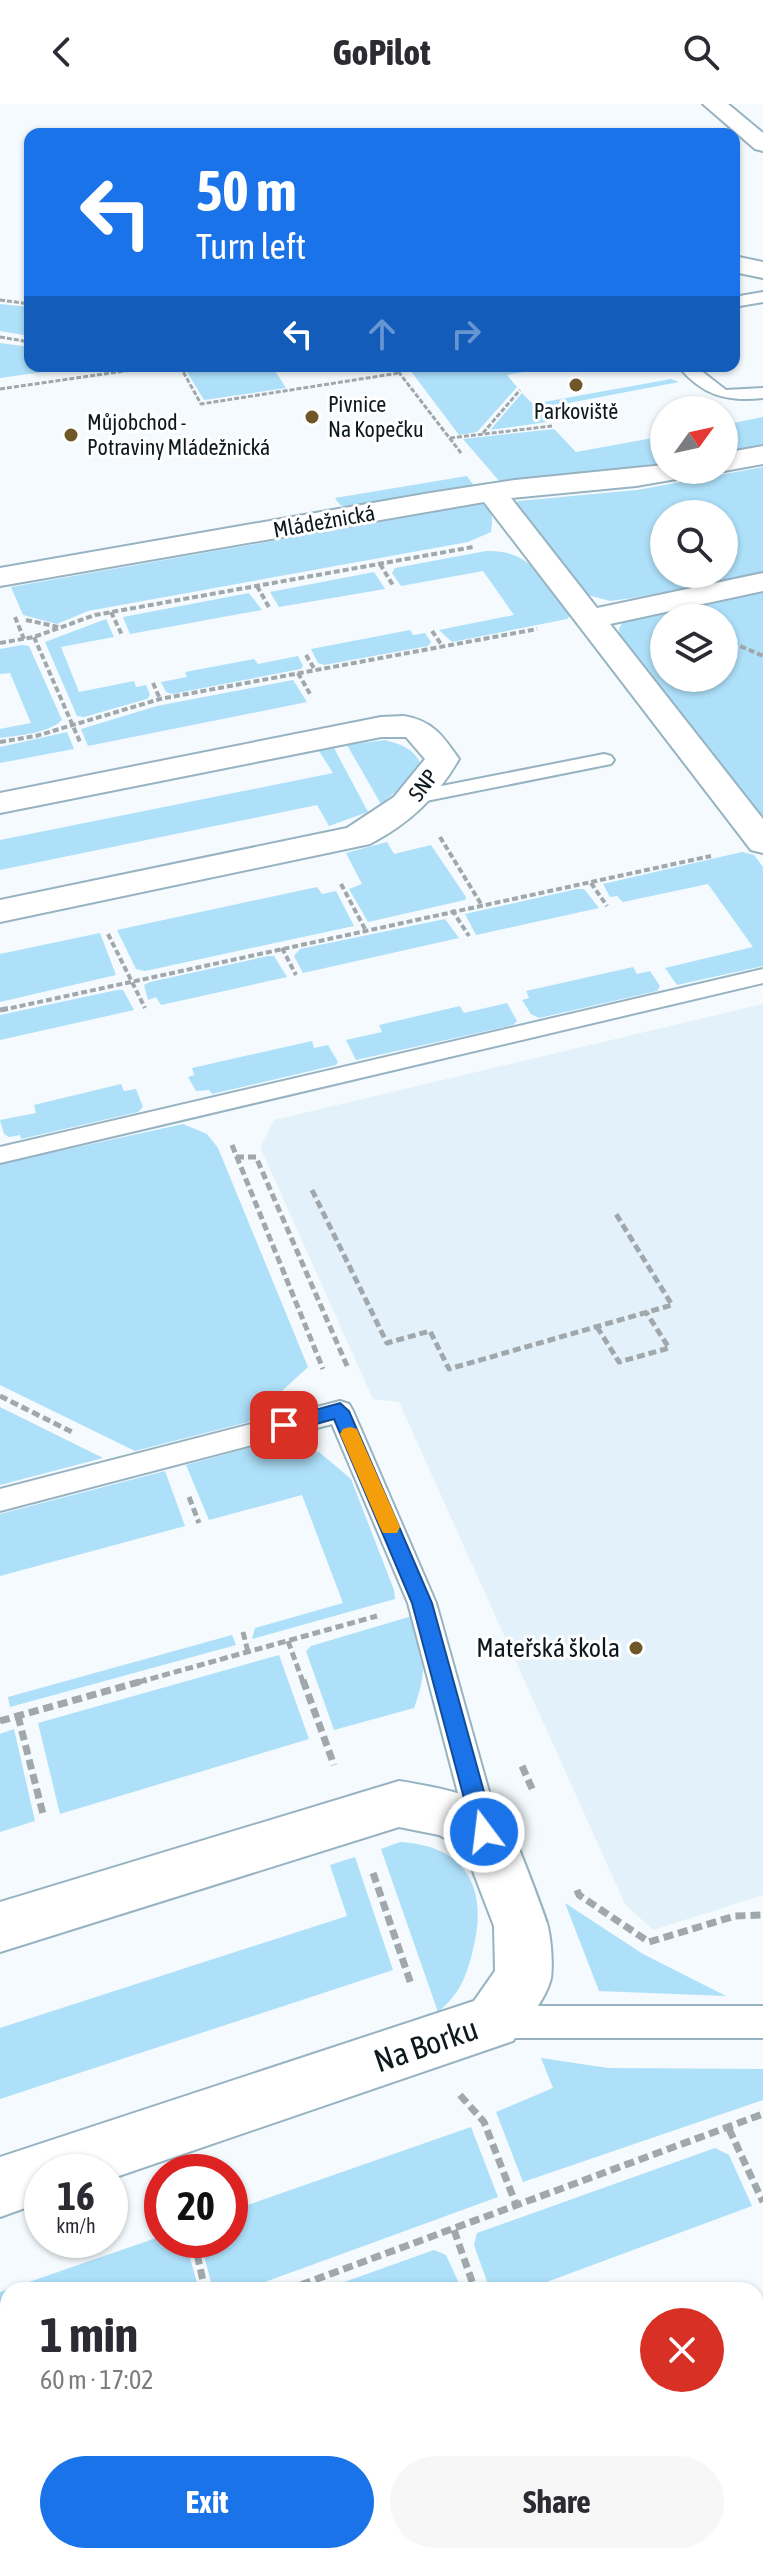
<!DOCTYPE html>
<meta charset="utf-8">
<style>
body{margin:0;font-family:"Asap Condensed",sans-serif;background:#f7f7f7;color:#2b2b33;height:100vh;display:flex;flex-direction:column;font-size:30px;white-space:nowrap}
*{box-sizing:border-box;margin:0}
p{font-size:26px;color:#7c7c81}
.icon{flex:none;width:44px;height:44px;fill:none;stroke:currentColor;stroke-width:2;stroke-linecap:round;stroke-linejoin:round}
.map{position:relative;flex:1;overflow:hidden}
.details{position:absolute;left:0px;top:2178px;width:764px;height:282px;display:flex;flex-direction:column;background:#fff;border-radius:24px 24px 0 0;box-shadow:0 2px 6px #0004}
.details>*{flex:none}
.guide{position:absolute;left:24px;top:24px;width:716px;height:244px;border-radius:16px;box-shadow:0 2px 6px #0004;background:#1a73e8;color:#fff;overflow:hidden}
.needle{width:52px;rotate:57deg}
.controls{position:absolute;left:650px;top:292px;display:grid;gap:16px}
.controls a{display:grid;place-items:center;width:88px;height:88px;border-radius:50%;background:#fff;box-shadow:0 2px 6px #0004;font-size:40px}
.speed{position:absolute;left:24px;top:2050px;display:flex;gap:16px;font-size:40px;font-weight:700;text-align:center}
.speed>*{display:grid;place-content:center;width:104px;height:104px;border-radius:50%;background:#fff;box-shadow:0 2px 6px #0004;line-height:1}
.speed small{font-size:20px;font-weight:400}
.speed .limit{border:12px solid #d22;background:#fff;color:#111}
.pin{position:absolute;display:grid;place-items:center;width:68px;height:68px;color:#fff;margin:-34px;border-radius:16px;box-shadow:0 4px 12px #0006}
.me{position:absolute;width:88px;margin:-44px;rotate:345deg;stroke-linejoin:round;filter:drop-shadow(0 0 6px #0008)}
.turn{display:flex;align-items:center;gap:28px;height:168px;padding:0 40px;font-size:36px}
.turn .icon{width:104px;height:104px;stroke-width:2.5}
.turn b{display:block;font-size:56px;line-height:68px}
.lanes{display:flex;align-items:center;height:76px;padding:0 40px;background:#0003;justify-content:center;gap:40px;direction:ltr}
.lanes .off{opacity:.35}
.round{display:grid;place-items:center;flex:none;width:84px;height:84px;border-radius:42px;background:#f7f7f7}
.overview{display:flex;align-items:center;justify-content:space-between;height:136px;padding:0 40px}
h1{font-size:48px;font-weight:700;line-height:60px}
.action{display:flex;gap:16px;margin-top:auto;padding:16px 40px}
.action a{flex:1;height:92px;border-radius:48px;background:#1a73e8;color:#fff;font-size:32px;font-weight:700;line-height:92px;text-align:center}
.action a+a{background:#f7f7f7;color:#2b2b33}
header{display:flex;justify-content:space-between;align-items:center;height:104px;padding:0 40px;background:#fff;font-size:36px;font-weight:700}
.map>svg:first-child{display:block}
.built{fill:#e3f2fa}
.green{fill:#aee0fa;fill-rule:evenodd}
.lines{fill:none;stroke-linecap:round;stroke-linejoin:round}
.service-casing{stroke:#97b3c2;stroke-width:4}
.minor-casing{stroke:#97b3c2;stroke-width:4}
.path-far3{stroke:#a0a8ac;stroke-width:3;stroke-dasharray:5 2;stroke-linecap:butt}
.path-far2{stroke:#a0a8ac;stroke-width:4;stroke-dasharray:6 3;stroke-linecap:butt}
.path-far1{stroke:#a0a8ac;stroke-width:5;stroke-dasharray:8 4;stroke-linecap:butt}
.path{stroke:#a0a8ac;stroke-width:7;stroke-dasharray:10 5;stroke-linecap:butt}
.service{fill:#fff;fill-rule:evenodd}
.minor{fill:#fff;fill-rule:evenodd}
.route{fill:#1a73e8;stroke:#114b97;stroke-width:2}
.slow{fill:#f59e0b}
.poi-dot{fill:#705728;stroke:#fff;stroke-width:3}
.labels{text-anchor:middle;stroke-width:6;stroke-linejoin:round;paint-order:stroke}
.far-poi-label{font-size:22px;fill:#0e191e;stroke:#fff;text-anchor:start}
.far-street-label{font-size:22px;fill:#0e191e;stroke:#fff}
.poi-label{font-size:26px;fill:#0e191e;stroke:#fff;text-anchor:end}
.near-street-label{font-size:32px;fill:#0e191e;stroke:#fff}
</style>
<header><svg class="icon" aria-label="back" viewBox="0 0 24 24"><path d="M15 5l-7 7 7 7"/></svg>GoPilot<svg class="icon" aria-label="search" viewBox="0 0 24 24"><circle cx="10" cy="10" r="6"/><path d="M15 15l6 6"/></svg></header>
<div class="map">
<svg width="763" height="2459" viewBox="0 0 763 2459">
<rect width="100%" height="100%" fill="#f4fafd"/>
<path class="built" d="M763,900v891l-110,35 -28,-26 -226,-502 -26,-3 -113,-252 14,-27z"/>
<g class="green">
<path d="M0,200l30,3v29l-30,-5z"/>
<path d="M0,239l30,4v19h78l-26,6 -4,-5 -78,11z"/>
<path d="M230,262h42l14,22 -82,12 -17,-28z"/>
<path d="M407,262h149l-49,9 10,12 -40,45 -18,3z"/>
<path d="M671,275l8,3 -142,27 11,13 -58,8 32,-37 11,11z"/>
<path d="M763,313v27l-39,8v-27z"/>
<path d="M554,325l22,23 88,-16v27l-164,19 -37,-43z"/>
<path d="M763,363v107l-131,24 -22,3 -22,-6 -72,-91 2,-3 119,-11zM664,410h60v60h-60z"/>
<path d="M467,372l7,10 -125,21 -9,-2 -5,-7z"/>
<path d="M482,400c13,6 10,17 9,28l-23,10 -380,69 -31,13 -34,-9 -12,-28z"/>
<path d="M486,447c46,-2 59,31 84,64l-3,4 -115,23 -13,-12 75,-15 -31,-44 -82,15 -9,-13 3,-5z"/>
<path d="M374,468l11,17 -106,18 -9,-15z"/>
<path d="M763,486v231l-143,-183 -1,-9 4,-8zM664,514h60v60h-60z"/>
<path d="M249,489l13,17 -132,24 -7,-17z"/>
<path d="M106,515l8,18 -53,10 18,45 55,-11 2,6 10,-2 4,10 -3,4 -63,18 -7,-1 -32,-74z"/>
<path d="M410,526l3,5 12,-2 6,9 -3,4 -104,19 -6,-2 -7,-14z"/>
<path d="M22,541l7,1 33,74c-15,14 -43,15 -62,18v-9l31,-6 -21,-50 -10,1v-25z"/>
<path d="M298,552l5,10 -2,3 -129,25 -6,-2 -5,-10 26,-5 -2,-5 69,-13 4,5z"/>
<path d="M293,576l14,22 -219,44 -7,-17 76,-23z"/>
<path d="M67,628l7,17 -74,14v-16z"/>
<path d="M385,636c18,5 33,10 37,30l-41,34 -34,-59z"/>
<path d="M334,644l34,64 -39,14 -12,-21 -317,65v-30l333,-67 -14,-22z"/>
<path d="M387,738l7,12 37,-9 35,52 -1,3 -97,22 -19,-33 13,-5 -16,-31z"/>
<path d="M742,748l12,3 9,12v99l-86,19 -12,-17 88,-21 -45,-63 -85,18 -6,-6 -7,1 -7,-13z"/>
<path d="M317,783l5,7 14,-3 18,35 -209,45 -9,-2 -19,-39z"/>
<path d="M577,785h7l15,19 -123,27 -11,-21z"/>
<path d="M445,815l14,19 -156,35 -9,-17 6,-7z"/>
<path d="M100,829l16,42 -116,27v-48z"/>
<path d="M268,852h6l13,21 -126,28 -5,-8 -8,3 -4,-15 6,-3z"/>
<path d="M633,863l4,7 13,-3 10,15 -3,5 -118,27 -8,-4 -9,-14 7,-2 -3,-7z"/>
<path d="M117,886h6l11,20 -134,30v-25z"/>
<path d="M507,899l10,18 -4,4 -157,35 -10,-20 36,-8 -3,-7 81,-19 4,7z"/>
<path d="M312,937l2,7 14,-3 10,17 -2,3 -124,29 -3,-4 -13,1 -8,-14 6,-2 -2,-7z"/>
<path d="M121,980l3,7 12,-2 7,18 -5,5 -117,27 -1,-4 -11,2 -5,-3 -4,-14 36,-7 -2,-8z"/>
<path d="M183,1020l24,10 11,14 90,219 -60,55 -113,29 -135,-66v-221z"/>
<path d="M0,1303l103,51 -103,27z"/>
<path d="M275,1337l44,11 32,27 43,111 1,9 -143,40 3,-11 88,-25 -41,-108 -93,25 -23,-55z"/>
<path d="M165,1367l20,55 -185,50v-62z"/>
<path d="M412,1512c11,41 17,51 2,92l-80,22 -28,-79 5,-5z"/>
<path d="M232,1531l4,10 -226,62 -2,-10z"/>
<path d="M279,1551l30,84 -249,75 -22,-91z"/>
<path d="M14,1625l21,92 -35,11v-98z"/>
<path d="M400,1738c70,4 89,50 72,112 -7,26 -13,40 -34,58l-57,-163z"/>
<path d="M355,1753l38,113 -393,129v-71l347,-112 -17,-51z"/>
<path d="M565,1799l78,51 83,42 -127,-5z"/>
<path d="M541,1954l67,10 155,1v31l-240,82 -27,-70 57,-24z"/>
<path d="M471,2023l27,70 -255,93h-30l-13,-50h30v-29z"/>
<path d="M715,2044l14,7 23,51 -227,84h-35l-16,-45 3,-12z"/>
<path d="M162,2132v4h23l14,50h-191v82l-8,3v-83z"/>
<path d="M434,2146l12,5 16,35h-140z"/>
<path d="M763,2283v93l-7,2v-92z"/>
<path d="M0,2315l3,1 5,23v113h24l1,7h-33z"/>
<path d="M383,2452h169l-1,7h-186z"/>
</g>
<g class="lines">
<g class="service-casing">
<g id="service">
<path d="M763,188v10l-29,5v-10z"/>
<path d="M678,262h17l31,24 37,-2v10c-37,4 -61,-3 -85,-32z"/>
<path d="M604,650l7,2 3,4 -3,4 -195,39 -10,-6 10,-6z"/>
<path d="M763,865v14l-763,180v-16z"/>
<path d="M340,1297l9,3 4,7 83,192 64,228 -5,10 -11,4 -11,-4 -5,-10 -60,-228 -76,-179 -332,87v-22z"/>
<path d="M493,1902h270v32h-270l-12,-5 -5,-11 5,-11z"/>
<path d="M763,2385v38l-7,3v-38z"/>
<path d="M604,2452h54l-3,7h-53z"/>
</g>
</g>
<g class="minor-casing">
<g id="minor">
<path d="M703,0h25l35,29v18l-8,-2z"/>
<path d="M734,152l29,6v16l-29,-6z"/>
<path d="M763,342v18l-39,7 -2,-1 2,-17z"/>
<path d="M664,361v5h34l-4,6 -58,10 -125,12 86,110 166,-35v18l-153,33 153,195v34l-12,-3 -267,-348 -484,84v-18l430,-75 85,-13z"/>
<path d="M404,612c29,5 39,20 55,43 -22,38 -49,64 -89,85l-370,78v-22l347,-72 47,-31 31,-38 -19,-22h-25l-381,76v-20l381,-76z"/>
<path d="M399,1677c26,4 85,14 104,34 8,9 39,93 44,108 4,14 6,41 4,55 -5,22 -26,45 -38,63l-403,138v-7h-68v30l-42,15v-60l474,-156 21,-30 -1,-45 -30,-78 -25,-13 -40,-8 -399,125v-50z"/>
</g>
</g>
<g class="path-far3">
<path d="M0,196l30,4"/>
<path d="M0,233l30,5"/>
<path d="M178,262h15"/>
<path d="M180,262l21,38 198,-31"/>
<path d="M394,262l67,87"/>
<path d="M0,285l159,-23"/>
<path d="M483,329l37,-43"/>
<path d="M450,334l102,-12"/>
</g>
<g class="path-far2">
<path d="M380,460l14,23"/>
<path d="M257,482l13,23"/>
<path d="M111,508l11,23"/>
<path d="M15,513l9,22"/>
<path d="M26,516l33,7"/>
<path d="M432,527l11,16"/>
<path d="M34,533l46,105"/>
<path d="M724,535l39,17"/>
<path d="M0,539l34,-6 61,-22 378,-68"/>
<path d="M306,551l9,15"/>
<path d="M298,569l12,21"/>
<path d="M153,579l7,16"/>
<path d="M0,638l36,-6 124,-37 377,-70"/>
<path d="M440,733l41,67"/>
<path d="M591,779l16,23"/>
<path d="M341,780l24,45"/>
<path d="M452,806l17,26"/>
<path d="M108,830l37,74"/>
<path d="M282,844l14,27"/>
<path d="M2,906l709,-154"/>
</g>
<g class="path-far1">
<path d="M0,906l11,-2"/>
<path d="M232,1041l91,224"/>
<path d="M236,1053h20l92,211"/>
<path d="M312,1086l75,153 43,-12 19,38 223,-64 -56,-91"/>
<path d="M597,1223l22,35 50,-14 -23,-36"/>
<path d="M0,1292l72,36"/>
<path d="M189,1393l10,26"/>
<path d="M243,1528l5,20"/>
<path d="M288,1537l15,41"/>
<path d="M139,1578l238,-66"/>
</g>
<g class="path">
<path d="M303,1576l31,85"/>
<path d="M18,1612l25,98"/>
<path d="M0,1617l146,-41"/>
<path d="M522,1662l12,27"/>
<path d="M373,1769l38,111"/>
<path d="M577,1786l2,5 70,47 86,-26 28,-1"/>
<path d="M460,1991l24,27 33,85"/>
<path d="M729,2025l34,73"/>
<path d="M454,2126l21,60"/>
<path d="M194,2136l11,50"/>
<path d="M287,2186l476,-176"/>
<path d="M0,2290l8,-3"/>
<path d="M48,2452l2,7"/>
</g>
<use href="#service" class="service"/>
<use href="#minor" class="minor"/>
</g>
<path class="route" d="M340,1299l9,8 83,192 63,229 -3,7 -8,2 -7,-2 -4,-7 -61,-229 -78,-184 -50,14 -6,-2 -3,-6 3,-5z"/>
<path class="slow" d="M350,1323l7,2 2,5 41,93 -3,6h-14l-3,-6 -40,-93 3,-5z"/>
<g class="poi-dot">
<circle cx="576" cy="281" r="8"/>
<circle cx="312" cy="313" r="8"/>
<circle cx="71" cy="331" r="8"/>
<circle cx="636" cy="1544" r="8"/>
</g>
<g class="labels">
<g class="far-poi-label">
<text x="328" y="308">Pivnice<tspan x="328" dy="25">Na Kopečku</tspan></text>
<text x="576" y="315" text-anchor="middle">Parkoviště</text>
<text x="87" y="326">Můjobchod -<tspan x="87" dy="25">Potraviny Mládežnická</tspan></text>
</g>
<g class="far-street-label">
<text transform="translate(324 417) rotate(-10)" y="8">Mládežnická</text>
<text transform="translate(423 681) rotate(-53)" y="8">SNP</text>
</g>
<g class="poi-label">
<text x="620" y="1553">Mateřská škola</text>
</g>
<g class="near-street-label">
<text transform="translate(426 1941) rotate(-19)" y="11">Na Borku</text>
</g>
</g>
</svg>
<div class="controls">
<a><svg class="needle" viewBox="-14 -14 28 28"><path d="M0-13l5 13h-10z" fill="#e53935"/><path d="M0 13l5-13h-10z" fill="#7c7c81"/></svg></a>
<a><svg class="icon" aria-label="search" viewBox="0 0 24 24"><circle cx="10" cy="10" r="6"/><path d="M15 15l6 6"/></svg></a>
<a><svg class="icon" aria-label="layers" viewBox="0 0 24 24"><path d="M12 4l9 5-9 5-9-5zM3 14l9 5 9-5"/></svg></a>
</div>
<div class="speed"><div>16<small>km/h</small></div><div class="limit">20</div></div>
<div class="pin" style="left:284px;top:1321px;background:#d93025"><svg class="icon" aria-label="arrive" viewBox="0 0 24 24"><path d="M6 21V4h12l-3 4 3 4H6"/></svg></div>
<svg class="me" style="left:484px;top:1728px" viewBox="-20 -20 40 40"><circle r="17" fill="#1a73e8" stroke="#fff" stroke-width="3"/><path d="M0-11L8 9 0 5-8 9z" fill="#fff"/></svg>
<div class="guide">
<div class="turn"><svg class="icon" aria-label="left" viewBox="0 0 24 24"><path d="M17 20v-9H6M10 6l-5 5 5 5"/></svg><div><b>50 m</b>Turn left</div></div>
<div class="lanes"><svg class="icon" aria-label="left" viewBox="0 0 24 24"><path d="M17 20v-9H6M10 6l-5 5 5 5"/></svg><svg class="icon off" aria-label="ahead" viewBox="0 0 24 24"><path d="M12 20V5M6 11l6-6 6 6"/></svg><svg class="icon off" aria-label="right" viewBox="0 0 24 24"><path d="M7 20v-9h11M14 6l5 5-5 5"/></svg></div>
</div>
<section class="details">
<div class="overview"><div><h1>1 min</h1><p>60 m · 17:02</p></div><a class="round" style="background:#d93025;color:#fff"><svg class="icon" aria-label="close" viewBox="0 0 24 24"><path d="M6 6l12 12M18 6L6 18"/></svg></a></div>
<div class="action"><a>Exit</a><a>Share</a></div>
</section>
</div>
